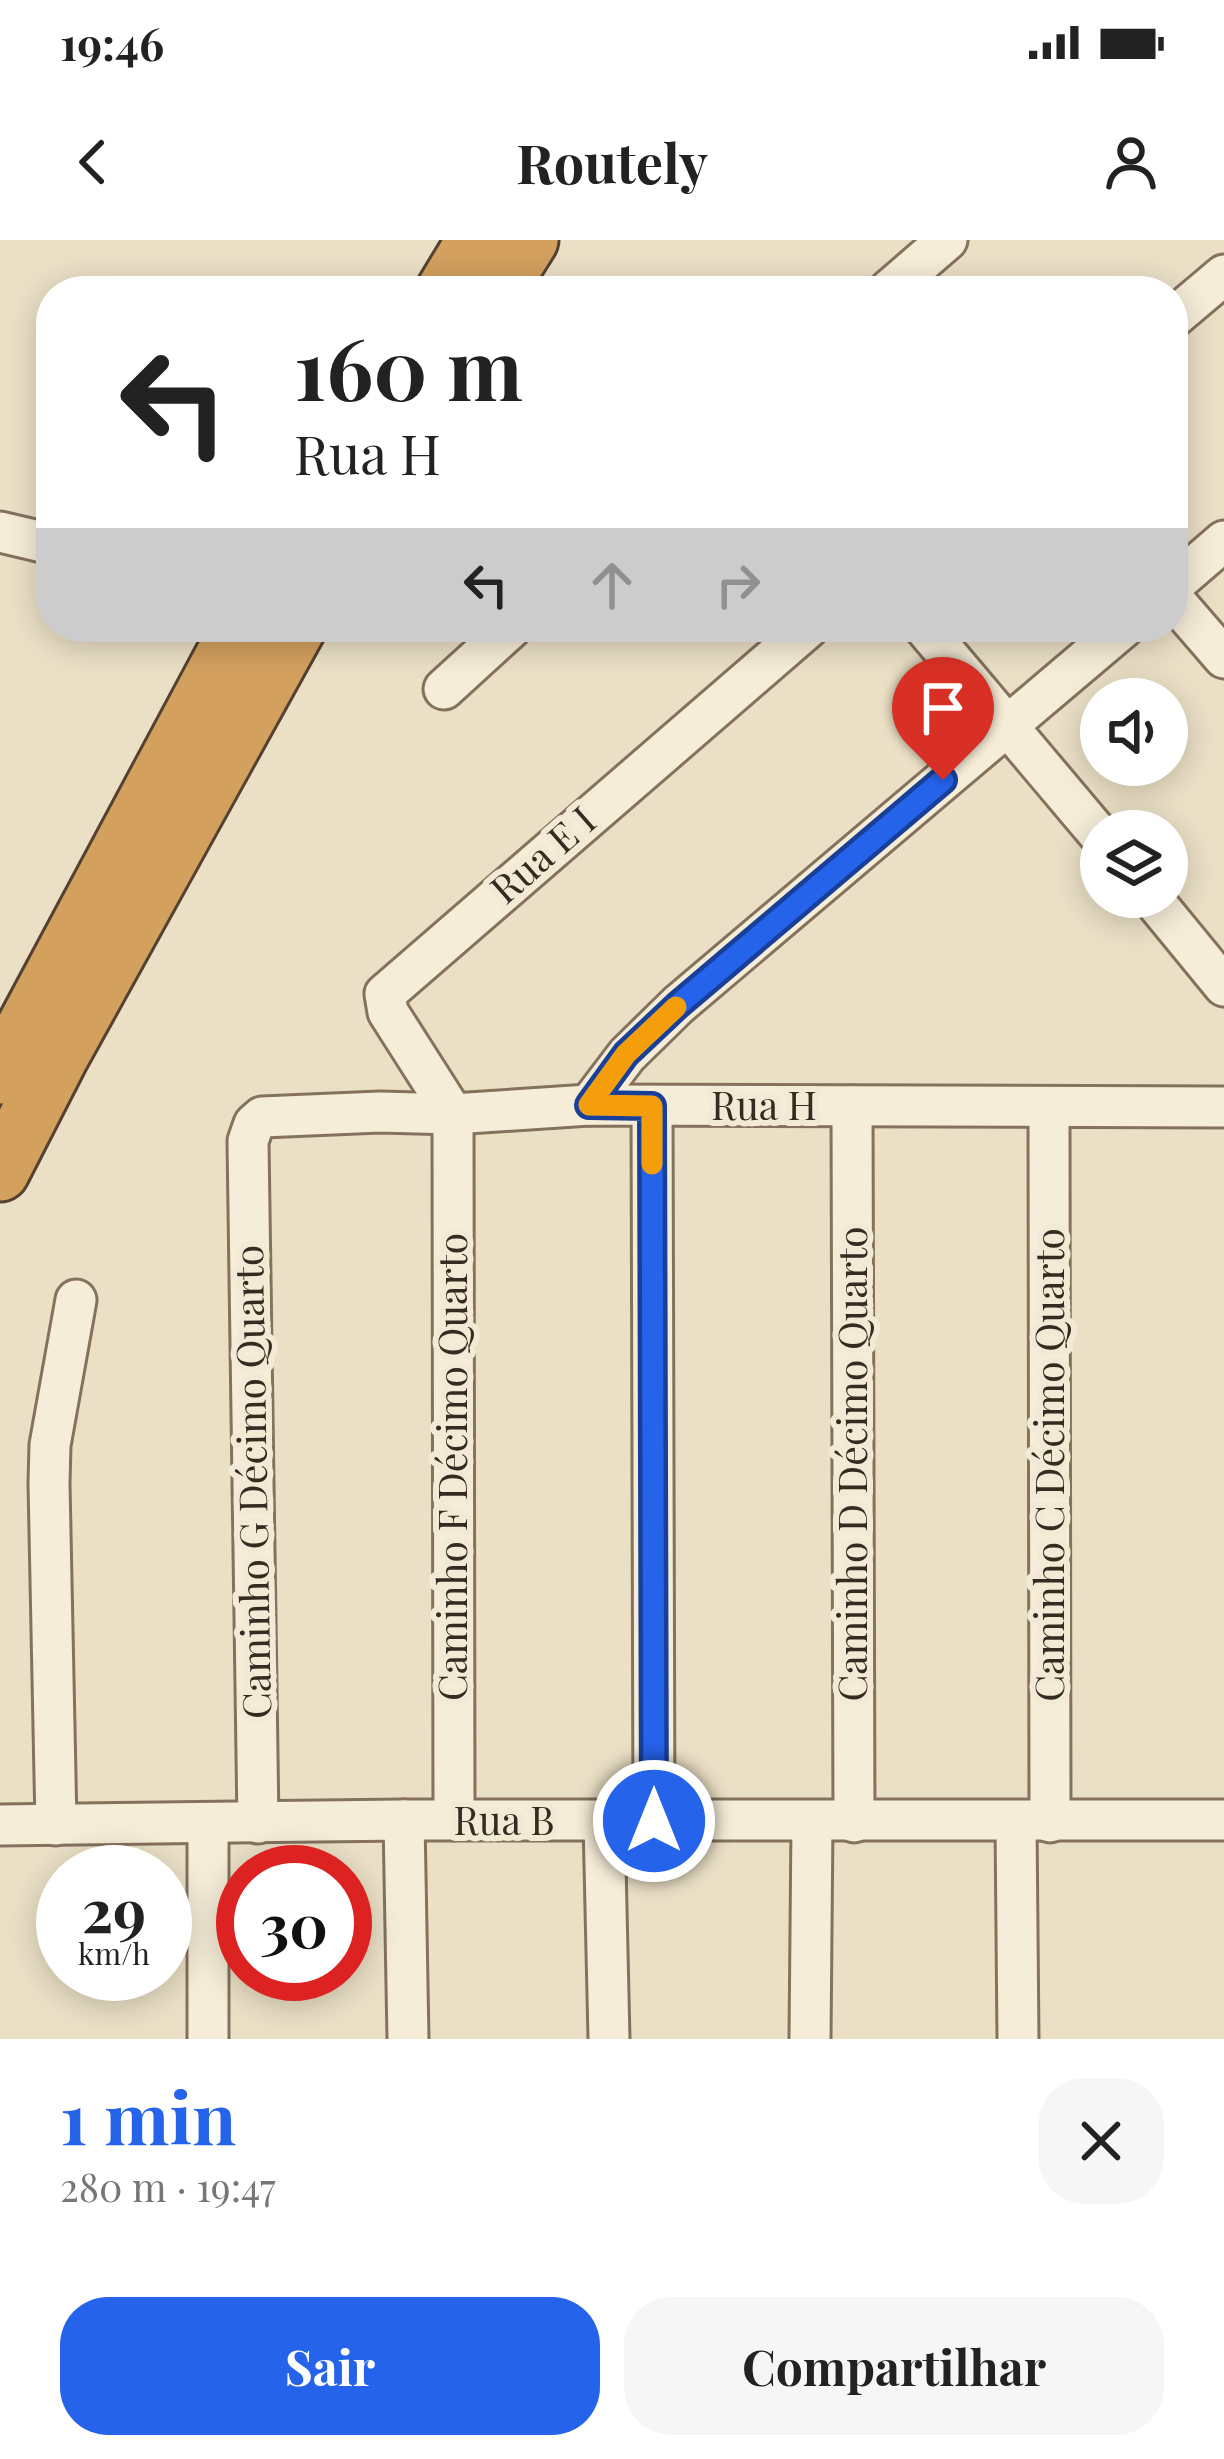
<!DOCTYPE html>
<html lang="pt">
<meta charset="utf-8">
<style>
body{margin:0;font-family:"Playfair Display",serif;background:#f6f6f6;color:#222;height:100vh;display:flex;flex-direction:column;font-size:45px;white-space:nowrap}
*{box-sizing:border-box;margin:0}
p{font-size:39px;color:#767676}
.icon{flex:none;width:66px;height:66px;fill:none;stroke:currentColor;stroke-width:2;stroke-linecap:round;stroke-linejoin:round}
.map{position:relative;height:1799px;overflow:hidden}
.side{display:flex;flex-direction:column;background:#fff;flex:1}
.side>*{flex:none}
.banner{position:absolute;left:36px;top:36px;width:1152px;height:366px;border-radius:48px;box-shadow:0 6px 30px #0003;background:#fff;color:#222;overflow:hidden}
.buttons{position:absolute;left:1080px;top:438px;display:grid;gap:24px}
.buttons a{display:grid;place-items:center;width:108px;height:108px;border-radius:50%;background:#fff;box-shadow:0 6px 30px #0003;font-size:60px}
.speed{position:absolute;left:36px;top:1605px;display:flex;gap:24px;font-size:60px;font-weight:700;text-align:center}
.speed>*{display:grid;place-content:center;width:156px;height:156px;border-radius:50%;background:#fff;box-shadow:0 6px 30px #0003;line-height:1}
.speed small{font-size:30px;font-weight:400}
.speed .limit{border:18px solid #d22;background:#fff;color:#111}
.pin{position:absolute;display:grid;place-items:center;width:102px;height:102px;color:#fff;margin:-123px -51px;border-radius:50% 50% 50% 0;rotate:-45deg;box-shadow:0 0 12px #0007}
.pin .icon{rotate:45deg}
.me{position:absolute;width:132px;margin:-66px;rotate:0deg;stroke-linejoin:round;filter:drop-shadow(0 0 9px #0008)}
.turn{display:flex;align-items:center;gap:42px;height:252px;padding:0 60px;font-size:54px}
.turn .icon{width:156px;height:156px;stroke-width:2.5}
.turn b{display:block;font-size:84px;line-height:102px}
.lanes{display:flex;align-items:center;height:114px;padding:0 60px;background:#0003;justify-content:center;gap:60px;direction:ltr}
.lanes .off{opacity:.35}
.round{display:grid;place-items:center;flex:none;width:126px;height:126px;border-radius:48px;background:#f6f6f6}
.overview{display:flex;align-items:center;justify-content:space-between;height:204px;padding:0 60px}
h1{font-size:72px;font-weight:700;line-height:90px;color:#2563eb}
.action{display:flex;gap:24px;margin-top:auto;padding:24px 60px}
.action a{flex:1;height:138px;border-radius:48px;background:#2563eb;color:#fff;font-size:48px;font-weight:700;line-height:138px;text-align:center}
.action a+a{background:#f6f6f6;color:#222}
.status{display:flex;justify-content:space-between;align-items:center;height:84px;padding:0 60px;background:#fff;direction:ltr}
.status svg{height:33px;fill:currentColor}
header{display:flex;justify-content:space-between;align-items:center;height:156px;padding:0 60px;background:#fff;font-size:54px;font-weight:700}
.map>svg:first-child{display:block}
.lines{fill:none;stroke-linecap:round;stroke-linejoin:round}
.minor-casing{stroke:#84725d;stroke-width:45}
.highway-casing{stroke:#534131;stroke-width:63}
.minor{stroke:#f6edd8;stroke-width:39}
.highway{stroke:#d3a05e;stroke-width:57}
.route-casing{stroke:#184099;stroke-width:30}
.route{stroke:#2563eb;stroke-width:21}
.slow{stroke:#f59e0b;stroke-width:21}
.labels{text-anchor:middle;stroke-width:12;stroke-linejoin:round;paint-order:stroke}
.street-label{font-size:39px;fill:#362b20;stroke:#f3ead5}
</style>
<div class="status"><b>19:46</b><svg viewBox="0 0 49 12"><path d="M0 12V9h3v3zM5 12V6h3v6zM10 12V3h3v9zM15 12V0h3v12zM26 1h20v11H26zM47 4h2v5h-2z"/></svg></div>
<header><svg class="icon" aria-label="back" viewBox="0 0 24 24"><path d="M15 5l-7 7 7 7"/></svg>Routely<svg class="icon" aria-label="person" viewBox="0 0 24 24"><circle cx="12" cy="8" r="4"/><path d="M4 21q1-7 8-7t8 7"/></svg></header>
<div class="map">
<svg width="1224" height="1799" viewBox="0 0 1224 1799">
<rect width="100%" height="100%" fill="#ebe0c6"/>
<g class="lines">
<g class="minor-casing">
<g id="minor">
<path d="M888,51l59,-51"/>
<path d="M1173,78l51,-43"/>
<path d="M0,292l51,12"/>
<path d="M1173,345l51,-44"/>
<path d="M1173,359l51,59"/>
<path d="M924,387l177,210"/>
<path d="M444,449l68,-62"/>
<path d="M1151,657l73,89"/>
<path d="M589,865l38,-50 51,-50 446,-378"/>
<path d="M652,866l2,715"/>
<path d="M852,866l2,716"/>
<path d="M1049,869l1,713"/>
<path d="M404,1580l4,219"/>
<path d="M454,1580l-1,-706 -65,-102 -3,-18 424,-367"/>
<path d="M604,1581l5,218"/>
<path d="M208,1583v216"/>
<path d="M258,1583l-10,-682 6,-17 8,-7 118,-5 73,2 136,-9 635,2"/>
<path d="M1016,1583l2,216"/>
<path d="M0,1585l404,-5h820"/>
<path d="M56,1585l-7,-342 1,-38 26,-145"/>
<path d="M810,1799l2,-216"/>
</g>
</g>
<g class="highway-casing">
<g id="highway">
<path d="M445,51l31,-51"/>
<path d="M497,51l32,-51"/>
<path d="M0,835l240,-448"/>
<path d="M0,932l59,-115 238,-430"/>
</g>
</g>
<use href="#minor" class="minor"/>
<use href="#highway" class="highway"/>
</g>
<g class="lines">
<g class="route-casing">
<path id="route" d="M654,1581l-2,-715 -63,-1 37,-51 52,-49 265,-225"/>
</g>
<use href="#route" class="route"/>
<path class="slow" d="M652,924v-58l-63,-1 37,-51 50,-47"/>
</g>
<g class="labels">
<g class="street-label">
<text transform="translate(543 615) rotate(-41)" y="14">Rua E I</text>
<text x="764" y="880">Rua H</text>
<text transform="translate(853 1224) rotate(-90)" y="14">Caminho D Décimo Quarto</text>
<text transform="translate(1050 1225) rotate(-90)" y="14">Caminho C Décimo Quarto</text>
<text transform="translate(453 1227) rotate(-90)" y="14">Caminho F Décimo Quarto</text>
<text transform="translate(253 1242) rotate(-91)" y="14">Caminho G Décimo Quarto</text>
<text x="504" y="1595">Rua B</text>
</g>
</g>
</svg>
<div class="buttons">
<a><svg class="icon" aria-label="sound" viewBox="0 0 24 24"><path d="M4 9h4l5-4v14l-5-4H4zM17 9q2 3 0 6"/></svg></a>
<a><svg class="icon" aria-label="layers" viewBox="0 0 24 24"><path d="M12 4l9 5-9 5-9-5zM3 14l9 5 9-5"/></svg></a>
</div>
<div class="speed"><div>29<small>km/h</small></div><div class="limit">30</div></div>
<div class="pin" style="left:943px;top:540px;background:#d93025"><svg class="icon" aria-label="arrive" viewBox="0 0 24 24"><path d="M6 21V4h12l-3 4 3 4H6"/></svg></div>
<svg class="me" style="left:654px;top:1581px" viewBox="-20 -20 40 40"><circle r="17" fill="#2563eb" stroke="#fff" stroke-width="3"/><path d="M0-11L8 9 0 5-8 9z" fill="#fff"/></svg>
<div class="banner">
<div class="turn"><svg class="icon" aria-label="left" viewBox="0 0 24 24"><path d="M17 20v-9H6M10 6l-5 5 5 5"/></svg><div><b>160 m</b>Rua H</div></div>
<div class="lanes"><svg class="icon" aria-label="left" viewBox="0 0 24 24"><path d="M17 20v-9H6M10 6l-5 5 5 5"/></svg><svg class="icon off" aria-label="ahead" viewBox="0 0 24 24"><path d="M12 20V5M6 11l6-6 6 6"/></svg><svg class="icon off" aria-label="right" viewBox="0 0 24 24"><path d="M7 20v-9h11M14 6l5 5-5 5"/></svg></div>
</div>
</div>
<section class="side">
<div class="overview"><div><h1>1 min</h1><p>280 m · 19:47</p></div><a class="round"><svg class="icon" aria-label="close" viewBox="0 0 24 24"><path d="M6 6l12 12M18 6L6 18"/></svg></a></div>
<div class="action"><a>Sair</a><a>Compartilhar</a></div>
</section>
